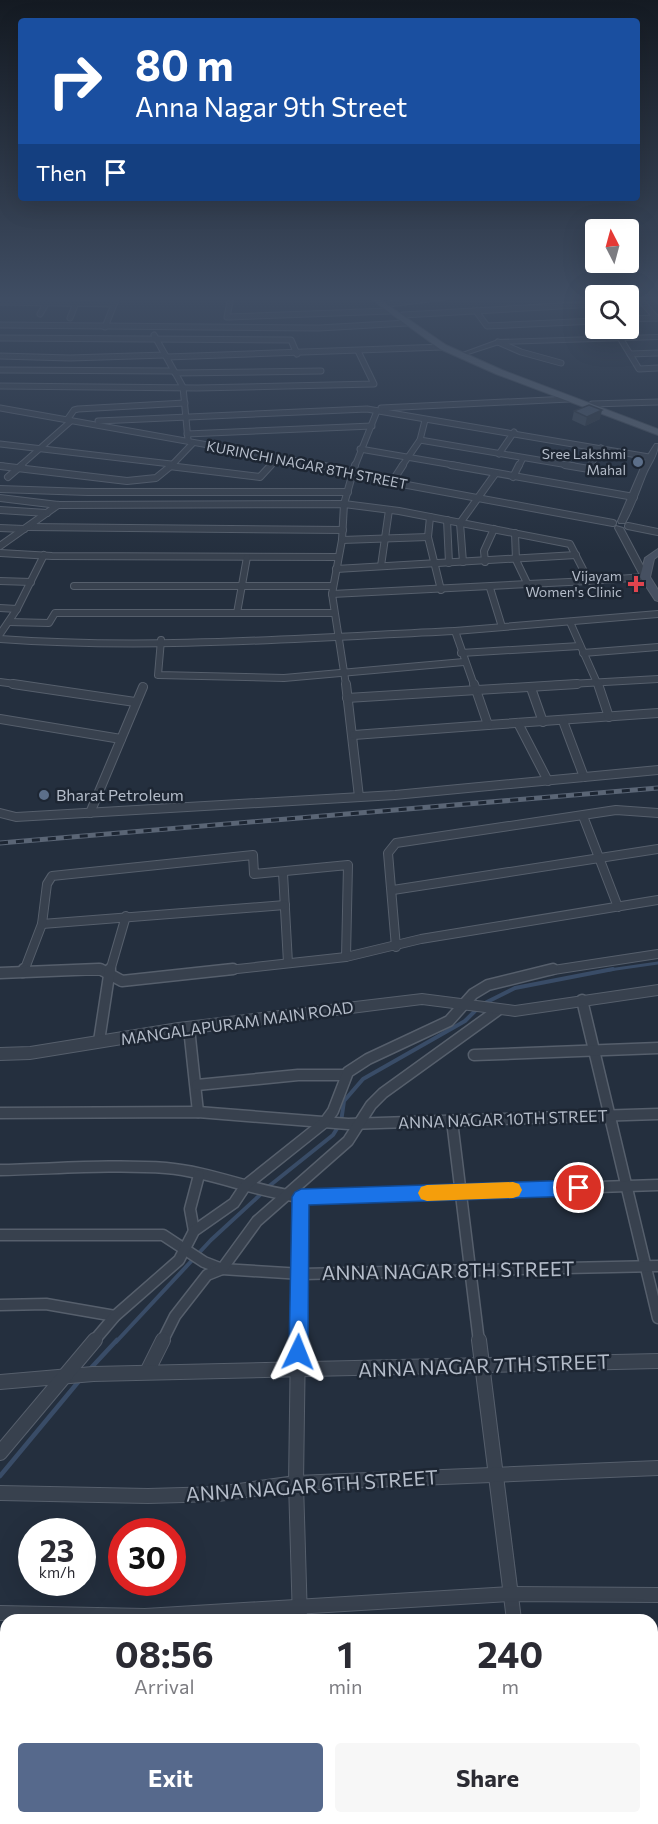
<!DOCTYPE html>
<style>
body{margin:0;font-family:Commissioner,sans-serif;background:#f7f7f7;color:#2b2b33;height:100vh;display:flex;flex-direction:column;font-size:22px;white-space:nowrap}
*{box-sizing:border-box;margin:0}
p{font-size:20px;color:#7c7c81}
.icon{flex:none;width:33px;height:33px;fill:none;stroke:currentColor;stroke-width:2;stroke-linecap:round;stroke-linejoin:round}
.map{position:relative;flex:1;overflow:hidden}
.sheet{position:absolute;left:0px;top:1614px;width:658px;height:210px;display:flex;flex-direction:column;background:#fff;border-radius:18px 18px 0 0;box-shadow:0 6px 24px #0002}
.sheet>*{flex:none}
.guide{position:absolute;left:18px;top:18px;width:622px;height:183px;border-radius:6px;box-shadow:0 6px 24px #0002;background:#1a4fa0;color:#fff;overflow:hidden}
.needle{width:39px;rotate:354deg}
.fabs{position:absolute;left:585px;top:219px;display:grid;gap:12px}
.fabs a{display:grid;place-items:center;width:54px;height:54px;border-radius:6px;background:#fff;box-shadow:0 6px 24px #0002;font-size:30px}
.speed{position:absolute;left:18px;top:1518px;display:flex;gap:12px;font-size:30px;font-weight:700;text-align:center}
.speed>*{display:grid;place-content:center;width:78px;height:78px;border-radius:50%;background:#fff;box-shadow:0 6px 24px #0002;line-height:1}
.speed small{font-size:15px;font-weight:400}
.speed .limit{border:9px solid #d22;background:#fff;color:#111}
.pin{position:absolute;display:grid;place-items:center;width:51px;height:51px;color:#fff;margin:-26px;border:3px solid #fff;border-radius:50%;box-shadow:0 2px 6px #0007}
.me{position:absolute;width:66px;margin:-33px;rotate:2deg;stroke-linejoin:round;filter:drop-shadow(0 0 4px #0008)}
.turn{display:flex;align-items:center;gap:21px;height:126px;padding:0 18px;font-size:27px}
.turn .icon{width:78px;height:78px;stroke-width:2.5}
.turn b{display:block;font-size:42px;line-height:51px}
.then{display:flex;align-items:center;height:57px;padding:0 18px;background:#0003;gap:12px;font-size:22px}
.eta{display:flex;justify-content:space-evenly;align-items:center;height:102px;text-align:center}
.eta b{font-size:36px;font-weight:700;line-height:42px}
.action{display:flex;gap:12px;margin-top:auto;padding:12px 18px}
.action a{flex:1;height:69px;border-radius:6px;background:#56698c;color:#fff;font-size:24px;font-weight:700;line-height:69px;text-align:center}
.action a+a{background:#f7f7f7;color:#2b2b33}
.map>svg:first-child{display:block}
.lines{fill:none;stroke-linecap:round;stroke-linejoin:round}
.stream-far2{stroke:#394c67;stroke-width:3}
.stream-far1{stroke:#394c67;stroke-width:4}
.stream{stroke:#394c67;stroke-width:4.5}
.minor-far4-casing{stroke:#565f6c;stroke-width:7}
.minor-far3-casing{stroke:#565f6c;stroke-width:8}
.minor-far2-casing{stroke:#565f6c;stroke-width:10}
.minor-far1-casing{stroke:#565f6c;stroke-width:13}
.minor-casing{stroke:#565f6c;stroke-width:16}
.tertiary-casing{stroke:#565f6c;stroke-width:2}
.secondary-casing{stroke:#565f6c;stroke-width:2}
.primary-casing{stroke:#414a57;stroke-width:2}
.minor-far4{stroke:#38414e;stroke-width:5}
.minor-far3{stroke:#38414e;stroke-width:6}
.minor-far2{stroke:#38414e;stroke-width:8}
.minor-far1{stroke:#38414e;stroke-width:10}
.minor{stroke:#38414e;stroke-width:14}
.tertiary{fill:#38414e;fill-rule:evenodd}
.secondary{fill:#465061;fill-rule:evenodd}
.primary{fill:#56606e;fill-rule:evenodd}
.rail-casing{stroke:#5a6575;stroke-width:5}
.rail{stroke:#1d2633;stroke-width:3;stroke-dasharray:8;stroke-linecap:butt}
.wall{fill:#3b4654}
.shaded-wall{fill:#303945}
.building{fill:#455162;stroke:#303945;stroke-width:1.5}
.route{fill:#1a73e8;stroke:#114b97;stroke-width:1.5}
.slow{fill:#f59e0b}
.service-dot{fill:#5c6f8a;stroke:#1d2633;stroke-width:2}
.health-dot{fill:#e0444e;stroke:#1d2633;stroke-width:2}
.labels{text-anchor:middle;stroke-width:5;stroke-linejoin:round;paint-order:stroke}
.far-poi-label{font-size:14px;fill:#b4bcc9;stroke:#1d2633;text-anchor:end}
.far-street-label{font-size:14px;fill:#b4bcc9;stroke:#1d2633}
.poi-label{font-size:16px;fill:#b4bcc9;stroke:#1d2633;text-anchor:start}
.street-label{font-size:16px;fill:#b4bcc9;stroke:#1d2633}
.near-street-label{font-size:20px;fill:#b4bcc9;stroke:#1d2633}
</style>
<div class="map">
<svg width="658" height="1824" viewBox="0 0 658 1824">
<rect width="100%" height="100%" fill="#242f3e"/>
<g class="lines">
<path class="stream-far2" d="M602,971l56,-8"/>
<g class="stream-far1">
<path d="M483,1004l32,-16 98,-19"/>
<path d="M341,1122l3,-21 19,-22 102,-58 13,-13"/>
<path d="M268,1187l65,-52 5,-8"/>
<path d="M116,1342l95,-102 50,-46"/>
</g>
<g class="stream">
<path d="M90,1369l27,-29"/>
<path d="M0,1476l79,-95"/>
</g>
<g class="minor-far4-casing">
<g id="minor-far4">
<path d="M231,297l-4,20 164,-6"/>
<path d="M638,297l18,21"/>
<path d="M655,297l3,3"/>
<path d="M0,302l114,2"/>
<path d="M388,304l57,-7"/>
<path d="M476,311l11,15 109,-5"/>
<path d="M40,314l7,-12"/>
<path d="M403,315l193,-11"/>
<path d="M70,318l6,-15"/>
<path d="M628,319l30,-1"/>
<path d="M0,325l319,3 88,-5"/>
<path d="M105,327l12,-30"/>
<path d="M614,328l25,41 19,-1"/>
<path d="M154,335l29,52 5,53"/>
<path d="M0,338l291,2 6,14"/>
<path d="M498,342l23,10 40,11"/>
<path d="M630,354l28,-1"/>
<path d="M0,356l70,2 95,-3"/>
<path d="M167,357l276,-10"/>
<path d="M0,370l173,1"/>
<path d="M175,373l146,-2"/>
<path d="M0,386l197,2 177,-4 -16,-33"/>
<path d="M592,404l66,-2"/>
<path d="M0,408l326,58"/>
<path d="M381,408l188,-9"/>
<path d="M67,420l7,-10 4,-1 107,-6"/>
<path d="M98,421l269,-12 282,48"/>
<path d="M187,434l185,-8"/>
<path d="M420,440l154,26"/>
<path d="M0,444l171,20"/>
<path d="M360,449l99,17"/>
<path d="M499,454l15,-22"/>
<path d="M0,466h3"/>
<path d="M20,466l51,-45"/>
<path d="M169,466h3"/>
<path d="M171,466l22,-23"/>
<path d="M270,466l8,-8"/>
<path d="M355,466l22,-55"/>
<path d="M402,466l18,-26 5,-20"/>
<path d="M519,466l4,-8"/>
<path d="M590,466l11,-18"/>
</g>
</g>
<g class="minor-far3-casing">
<g id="minor-far3">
<path d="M317,465l29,5 7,5 260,48"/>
<path d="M451,465l183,32"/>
<path d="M565,465l24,4 2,-4"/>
<path d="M0,466l127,15 29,-3 16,-13"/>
<path d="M169,466l91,11 11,-12"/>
<path d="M8,477l14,-12"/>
<path d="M513,477l6,-12"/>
<path d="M392,482l11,-17"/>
<path d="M0,489l87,3h261"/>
<path d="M0,498l58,7 286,-1 55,7 171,33 19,37 56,-4"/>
<path d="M0,510l47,3"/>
<path d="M430,517l-2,20 13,53"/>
<path d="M447,520l2,43"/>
<path d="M628,526l30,6"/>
<path d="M28,527l315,3"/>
<path d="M0,528l24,1"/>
<path d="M515,533l1,27 12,25"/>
<path d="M342,540l86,-3"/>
<path d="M0,546l58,-41"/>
<path d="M0,553l52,3 286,1"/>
<path d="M463,562l-3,-39 35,-49"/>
<path d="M485,562l-1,-11 10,-22"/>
<path d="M381,566l8,-56"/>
<path d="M336,569l240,-14"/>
<path d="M0,581l31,1"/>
<path d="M74,586h258"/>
<path d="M490,588l12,39"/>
<path d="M332,594l257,-13"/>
<path d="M0,608l17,1"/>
<path d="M237,613l10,-56"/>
<path d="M9,622l40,1 6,-10h279"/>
<path d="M570,622l28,63"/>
<path d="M0,634l17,-25 27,-54"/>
<path d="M0,639c151,11 304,-1 455,-8"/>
<path d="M161,640l-3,35 126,3 180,-16"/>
<path d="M461,653l119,-7"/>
<path d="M583,653l75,-6"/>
<path d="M0,682l23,3"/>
<path d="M346,685l-14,-91 10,-54 2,-36 11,-39"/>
<path d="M474,685l-19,-54 203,-17"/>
<path d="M552,685l106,-6"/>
</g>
</g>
<g class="minor-far2-casing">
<g id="minor-far2">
<path d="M13,684l122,18"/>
<path d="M346,684l13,113"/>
<path d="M474,684l14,41 170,-12"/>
<path d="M598,684l11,33"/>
<path d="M531,688l12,34"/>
<path d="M347,698l230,-14"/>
<path d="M0,719l121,20"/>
<path d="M563,721l21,56"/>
<path d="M518,723l30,58"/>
<path d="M354,735l134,-10"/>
<path d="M90,813l53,-126"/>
<path d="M583,816l35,91"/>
<path d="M283,873l5,90"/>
<path d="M393,890l265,-41"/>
<path d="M42,924l243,-19"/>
<path d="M396,947l-8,-94 8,-10 220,-33 42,3"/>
<path d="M24,971l18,-47 5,-40 5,-8 201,-21 1,19 94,-9 -2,92"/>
<path d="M60,971h43"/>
<path d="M110,971l16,-55"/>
<path d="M219,971l127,-14 75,-18 237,-39"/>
<path d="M547,971l111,-17"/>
</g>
</g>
<g class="minor-far1-casing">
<g id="minor-far1">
<path d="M100,969l22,12 111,-12"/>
<path d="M23,972l1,-3"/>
<path d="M0,973l98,-4"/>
<path d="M582,1000l76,318"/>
<path d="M189,1028l9,84"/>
<path d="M99,1041l11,-72"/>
<path d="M474,1055l184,-7"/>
<path d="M197,1085l101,-10h47"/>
<path d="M0,1113l198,-1 150,12 310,-10"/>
<path d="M452,1121l27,221"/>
<path d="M0,1170c53,-1 114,-6 166,-2 46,4 89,24 135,29l357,-12"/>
<path d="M194,1231l-4,-22 9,-34"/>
<path d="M0,1235h163l41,27 18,7 80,5 356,-8"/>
<path d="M0,1305l46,-1 69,12"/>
<path d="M93,1342l22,-26 64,-56 15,-29 40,-28 12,-18 79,-63 8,-11 15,-39 20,-13 81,-38 24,-27 15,-9 65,-16"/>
<path d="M162,1342l13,-26 32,-41 15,-6 35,-48 91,-80 23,-36 12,-12 115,-83"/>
<path d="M298,1342l3,-145"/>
</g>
</g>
<g class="minor-casing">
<g id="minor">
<path d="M298,1340l-2,143 4,137"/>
<path d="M479,1340l35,280"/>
<path d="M147,1372l16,-32"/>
<path d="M0,1382l93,-8 565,-13"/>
<path d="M0,1453l95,-113"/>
<path d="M0,1493l148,3 70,-2 78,-11 362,-15"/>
<path d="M0,1613l145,3 366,-22 147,1"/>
<path d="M0,1727l6,1"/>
<path d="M652,1728h6"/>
<path d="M316,1818l1,6"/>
<path d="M540,1818v6"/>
</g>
</g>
<g class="tertiary-casing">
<g id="tertiary">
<path d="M658,335v4l-159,5 -37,12 -5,-1 41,-15z"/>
<path d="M655,444h3c0,11 -8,20 -12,30 -7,17 -12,33 -21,49h-6l-1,-2 25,-58z"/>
<path d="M616,526l7,2 26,49 -1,2 -7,-2 -26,-49z"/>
<path d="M658,766v8l-263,25 -379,22 -16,-4v-8l16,4 379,-22z"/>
<path d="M658,985v10l-143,21 -93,-12 -244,31 -148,24 -30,1v-12l30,-1 148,-24 244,-29 93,12z"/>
</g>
</g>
<g class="secondary-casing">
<path id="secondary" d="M658,549v7l-4,3 -4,18 8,13v11l-3,-1 -15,-23 5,-19z"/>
</g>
<g class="primary-casing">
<path id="primary" d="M368,297h8l70,48 56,25 156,59v6l-162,-61 -56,-25z"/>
</g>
<use href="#minor-far4" class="minor-far4"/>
<use href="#minor-far3" class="minor-far3"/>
<use href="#minor-far2" class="minor-far2"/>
<use href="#minor-far1" class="minor-far1"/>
<use href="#minor" class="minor"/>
<use href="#tertiary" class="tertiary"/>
<use href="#secondary" class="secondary"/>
<use href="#primary" class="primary"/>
<g class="rail-casing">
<path id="rail" d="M0,843l658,-55"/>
</g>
<use href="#rail" class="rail"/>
</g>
<path class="wall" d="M574,411l26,8 -15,7 -13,-6z"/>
<path class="shaded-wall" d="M602,410l-2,9 -15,7 2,-9z"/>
<path class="building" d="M589,405l13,5 -15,7 -13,-6z"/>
<linearGradient id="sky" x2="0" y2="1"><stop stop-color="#141a22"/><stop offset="0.54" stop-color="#3f4d63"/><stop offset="1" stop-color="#3f4d63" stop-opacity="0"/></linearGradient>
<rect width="658" height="553" fill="url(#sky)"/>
<path class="route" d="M579,1180l6,2 3,6 -3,6 -6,2 -270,9 -1,147 -3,6 -7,3 -6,-3 -3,-6 3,-155 3,-5 6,-3z"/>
<path class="slow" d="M513,1182l6,2 3,6 -3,6 -6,2 -86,3 -6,-2 -3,-6 3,-6 6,-2z"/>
<g class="service-dot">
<circle cx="638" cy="462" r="6"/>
<circle cx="44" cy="795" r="6"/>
</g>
<path class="health-dot" d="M633 575h6v6h6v6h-6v6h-6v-6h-6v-6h6z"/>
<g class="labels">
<g class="far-poi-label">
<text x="626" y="459">Sree Lakshmi<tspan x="626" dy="16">Mahal</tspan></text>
<text x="622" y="581">Vijayam<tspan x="622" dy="16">Women's Clinic</tspan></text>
</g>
<g class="far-street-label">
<text transform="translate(307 465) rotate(11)" y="5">KURINCHI NAGAR 8TH STREET</text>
</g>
<g class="poi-label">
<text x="56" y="801">Bharat Petroleum</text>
</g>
<g class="street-label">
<text transform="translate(237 1023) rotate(-8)" y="6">MANGALAPURAM MAIN ROAD</text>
<text transform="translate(503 1119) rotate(-2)" y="6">ANNA NAGAR 10TH STREET</text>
</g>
<g class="near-street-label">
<text transform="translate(448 1271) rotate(-1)" y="7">ANNA NAGAR 8TH STREET</text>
<text transform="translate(484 1366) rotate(-2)" y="7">ANNA NAGAR 7TH STREET</text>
<text transform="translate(312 1486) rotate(-4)" y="7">ANNA NAGAR 6TH STREET</text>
</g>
</g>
</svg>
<div class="fabs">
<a><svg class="needle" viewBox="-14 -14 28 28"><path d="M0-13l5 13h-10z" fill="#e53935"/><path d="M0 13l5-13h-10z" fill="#7c7c81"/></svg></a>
<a><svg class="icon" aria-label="search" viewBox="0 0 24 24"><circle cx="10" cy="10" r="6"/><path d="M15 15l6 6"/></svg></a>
</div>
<div class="speed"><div>23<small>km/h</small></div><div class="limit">30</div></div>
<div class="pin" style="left:579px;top:1188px;background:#d93025"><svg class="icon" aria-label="arrive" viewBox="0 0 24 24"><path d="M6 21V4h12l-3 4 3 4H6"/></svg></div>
<svg class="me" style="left:298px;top:1352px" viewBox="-20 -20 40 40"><path d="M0-17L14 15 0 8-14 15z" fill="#1a73e8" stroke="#fff" stroke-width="4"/></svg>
<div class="guide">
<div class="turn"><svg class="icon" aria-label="right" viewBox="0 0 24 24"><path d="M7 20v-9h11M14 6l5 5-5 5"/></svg><div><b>80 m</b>Anna Nagar 9th Street</div></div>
<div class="then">Then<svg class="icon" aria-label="arrive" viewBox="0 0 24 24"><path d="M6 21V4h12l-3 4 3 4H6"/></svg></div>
</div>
<section class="sheet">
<div class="eta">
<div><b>08:56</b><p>Arrival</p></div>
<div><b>1</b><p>min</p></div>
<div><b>240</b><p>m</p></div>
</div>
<div class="action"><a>Exit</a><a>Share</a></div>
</section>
</div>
